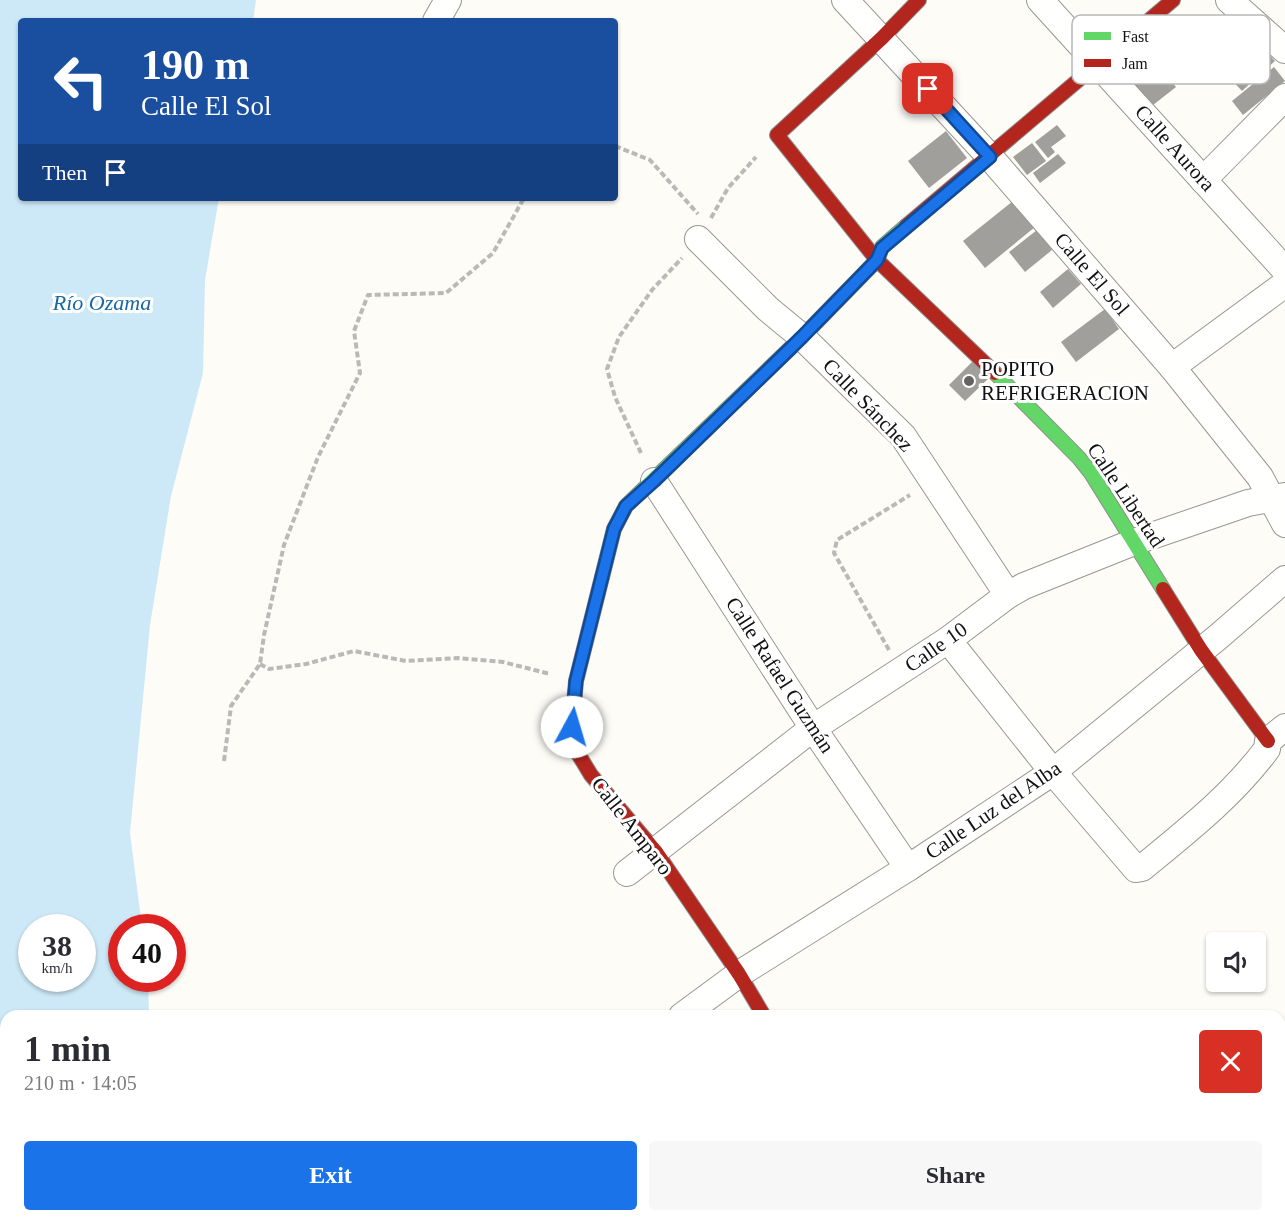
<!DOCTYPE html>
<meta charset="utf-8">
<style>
body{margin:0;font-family:Georgia,serif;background:#f7f7f7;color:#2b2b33;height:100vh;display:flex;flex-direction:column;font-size:22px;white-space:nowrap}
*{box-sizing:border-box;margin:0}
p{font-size:20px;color:#7c7c81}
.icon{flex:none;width:33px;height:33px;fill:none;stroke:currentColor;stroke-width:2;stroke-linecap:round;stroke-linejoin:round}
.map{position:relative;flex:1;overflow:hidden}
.details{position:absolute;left:0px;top:1010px;width:1286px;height:212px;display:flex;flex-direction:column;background:#fff;border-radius:18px 18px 0 0;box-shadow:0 2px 4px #0004}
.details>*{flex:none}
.banner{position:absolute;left:18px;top:18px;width:600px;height:183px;border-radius:6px;box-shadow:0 2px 4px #0004;background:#1a4fa0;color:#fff;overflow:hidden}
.tools{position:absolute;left:1206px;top:932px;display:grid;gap:12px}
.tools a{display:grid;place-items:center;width:60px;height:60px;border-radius:6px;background:#fff;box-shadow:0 2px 4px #0004;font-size:30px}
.speed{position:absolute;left:18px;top:914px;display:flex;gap:12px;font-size:30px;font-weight:700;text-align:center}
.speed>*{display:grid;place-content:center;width:78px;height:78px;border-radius:50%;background:#fff;box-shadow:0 2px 4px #0004;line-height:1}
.speed small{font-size:15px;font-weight:400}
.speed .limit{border:9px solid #d22;background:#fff;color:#111}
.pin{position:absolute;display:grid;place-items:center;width:51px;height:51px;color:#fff;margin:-26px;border-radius:12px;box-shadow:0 3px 9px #0006}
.me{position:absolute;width:66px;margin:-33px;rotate:6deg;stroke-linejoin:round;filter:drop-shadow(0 0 4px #0008)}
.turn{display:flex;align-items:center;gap:21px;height:126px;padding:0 24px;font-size:27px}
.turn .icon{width:78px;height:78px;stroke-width:2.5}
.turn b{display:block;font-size:42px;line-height:51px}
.then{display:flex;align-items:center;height:57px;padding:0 24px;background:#0003;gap:12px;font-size:22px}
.round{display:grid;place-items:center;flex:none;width:63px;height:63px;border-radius:6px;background:#f7f7f7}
.headline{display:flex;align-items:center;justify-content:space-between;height:102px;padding:0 24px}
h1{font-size:36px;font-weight:700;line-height:45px}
.button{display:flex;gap:12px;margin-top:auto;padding:12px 24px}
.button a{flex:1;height:69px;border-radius:6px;background:#1a73e8;color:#fff;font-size:24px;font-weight:700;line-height:69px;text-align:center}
.button a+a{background:#f7f7f7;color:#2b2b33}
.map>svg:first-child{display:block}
.water{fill:#cde8f7;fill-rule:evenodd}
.building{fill:#a19f9c}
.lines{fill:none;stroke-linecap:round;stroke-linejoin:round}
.street-casing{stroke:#979795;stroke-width:28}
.fast-casing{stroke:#8e8d8b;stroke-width:16}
.jam-casing{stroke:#8e8d8b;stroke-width:16}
.path{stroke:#b9b9b8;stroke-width:4;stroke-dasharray:6 3;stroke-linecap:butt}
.street{stroke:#fffffe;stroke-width:26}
.fast{stroke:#63d668;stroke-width:14}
.jam{stroke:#b3261e;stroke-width:14}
.route-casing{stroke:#114b97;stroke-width:15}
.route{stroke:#1a73e8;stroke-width:10}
.poi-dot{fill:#646362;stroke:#fff;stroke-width:2}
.labels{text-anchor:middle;stroke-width:6;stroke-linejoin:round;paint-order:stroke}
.street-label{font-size:21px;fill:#111;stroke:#fff}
.poi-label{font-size:21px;fill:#111;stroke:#fff;text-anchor:start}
.water-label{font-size:22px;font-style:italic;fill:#1768a6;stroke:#fff}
.key{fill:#fff;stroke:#b8b8b8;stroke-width:1.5}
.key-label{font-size:16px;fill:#111}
</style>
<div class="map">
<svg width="1285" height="1220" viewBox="0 0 1285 1220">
<rect width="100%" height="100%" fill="#fdfcf7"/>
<path class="water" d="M0,0h256l-3,21h-232v177h198l-14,82 -2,93 -32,123 -21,129 -20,208 12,94h-20v51h26l1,37 -143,1v199h71l-4,5h-73zM32,927h50v51h-50z"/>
<g class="building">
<path d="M1259,44l16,17 -33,30 -15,-16z"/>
<path d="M1153,57l23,30 -28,22 -23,-30z"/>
<path d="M1274,67l11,14 -42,34 -11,-14z"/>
<path d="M1057,125l9,11 -15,11 4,5 -7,6 -13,-16z"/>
<path d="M946,131l21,27 -38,30 -21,-27z"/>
<path d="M1032,143l14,18 -19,14 -14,-18z"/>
<path d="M1058,154l8,9 -26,20 -7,-10z"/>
<path d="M1013,201l22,26 -50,41 -22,-27z"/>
<path d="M1037,230l15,20 -27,22 -16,-20z"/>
<path d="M1068,269l13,15 -28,24 -13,-16z"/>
<path d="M1105,309l14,20 -43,33 -15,-20z"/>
<path d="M973,361l17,16 -25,24 -16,-16z"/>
</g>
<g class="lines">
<g class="street-casing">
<g id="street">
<path d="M845,0l145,157 182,210 88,110 25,47"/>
<path d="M1040,0l245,270"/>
<path d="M1229,0l56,50"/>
<path d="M436,21l12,-21"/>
<path d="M1203,180l82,-83"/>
<path d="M698,239l70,70 34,28 101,99 105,159"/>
<path d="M1172,367l113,-83"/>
<path d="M654,481l159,247 95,140"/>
<path d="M948,640l105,132 83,97 6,-1c45,-37 90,-72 125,-119l1,-8 17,-14"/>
<path d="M627,873l186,-145 135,-88 60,-45 16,-9 110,-44 114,-39 37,-7"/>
<path d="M682,1016l57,-42 169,-106 145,-96 165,-135 67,-58"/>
<path d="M859,1215v5"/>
<path d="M1014,1215l7,5"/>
</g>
</g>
<g class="fast-casing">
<g id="fast">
<path d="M995,373l84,85 12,15 72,116"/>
<path d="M602,577l12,-48 12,-23 176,-169 75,-77 5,-13 24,-21"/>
</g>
</g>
<g class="jam-casing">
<g id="jam">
<path d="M919,0l-37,38 -105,97 100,125 118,113"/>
<path d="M906,226l267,-226"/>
<path d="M602,577l-26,104 -4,46 5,25 14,23 65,77 83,122 25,42"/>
<path d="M1163,589l38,61 67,91"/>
</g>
</g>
<g class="path">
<path d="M615,146l35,14 48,54"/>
<path d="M711,218l17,-30 28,-31"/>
<path d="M641,453l-26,-56 -8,-28 12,-32 33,-47 30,-32"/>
<path d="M889,650l-55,-97 3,-13 73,-45"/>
<path d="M260,664l9,5 37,-5 48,-13 52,10 52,-3 45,4 47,12"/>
<path d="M224,761l7,-55 29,-42 4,-29 20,-90 34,-88 42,-84 -6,-42 14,-36 78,-2 47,-40 31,-55"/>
</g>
<use href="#street" class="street"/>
<use href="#fast" class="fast"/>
<use href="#jam" class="jam"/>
</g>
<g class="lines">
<g class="route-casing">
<path id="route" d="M572,727l4,-46 38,-152 12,-23 28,-25 148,-144 75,-77 5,-12 108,-91 -62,-68"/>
</g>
<use href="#route" class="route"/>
</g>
<circle class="poi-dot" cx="969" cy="381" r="6"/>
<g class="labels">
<g class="street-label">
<text transform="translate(1175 148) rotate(48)" y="7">Calle Aurora</text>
<text transform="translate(1092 274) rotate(49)" y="7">Calle El Sol</text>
<text transform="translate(868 405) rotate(46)" y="7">Calle Sánchez</text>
<text transform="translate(1126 495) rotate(56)" y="7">Calle Libertad</text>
<text transform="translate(936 647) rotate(-35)" y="7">Calle 10</text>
<text transform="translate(780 675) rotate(57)" y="7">Calle Rafael Guzmán</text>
<text transform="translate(993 810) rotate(-34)" y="7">Calle Luz del Alba</text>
<text transform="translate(632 826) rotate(52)" y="7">Calle Amparo</text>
</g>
<g class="poi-label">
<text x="981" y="376">POPITO<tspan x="981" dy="24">REFRIGERACION</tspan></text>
</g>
<g class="water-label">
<text x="102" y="310">Río Ozama</text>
</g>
</g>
<rect x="1072" y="15" width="198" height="69" rx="9" class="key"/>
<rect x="1084" y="32" width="27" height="8" fill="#63d668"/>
<rect x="1084" y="59" width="27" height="8" fill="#b3261e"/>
<g class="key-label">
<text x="1122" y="42">Fast</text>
<text x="1122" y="69">Jam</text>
</g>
</svg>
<div class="tools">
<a><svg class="icon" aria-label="sound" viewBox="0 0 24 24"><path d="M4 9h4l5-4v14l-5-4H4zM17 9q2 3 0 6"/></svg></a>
</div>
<div class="speed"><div>38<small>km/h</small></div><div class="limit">40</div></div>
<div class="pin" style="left:928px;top:89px;background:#d93025"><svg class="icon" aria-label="arrive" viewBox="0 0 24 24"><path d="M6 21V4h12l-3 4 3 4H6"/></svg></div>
<svg class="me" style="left:572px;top:727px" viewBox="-20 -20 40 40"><circle r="19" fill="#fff"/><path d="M0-13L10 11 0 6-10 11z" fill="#1a73e8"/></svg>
<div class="banner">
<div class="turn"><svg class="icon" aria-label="left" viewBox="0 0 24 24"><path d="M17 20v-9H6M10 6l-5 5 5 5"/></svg><div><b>190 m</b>Calle El Sol</div></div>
<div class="then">Then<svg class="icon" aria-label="arrive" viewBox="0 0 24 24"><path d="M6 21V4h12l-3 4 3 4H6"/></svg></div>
</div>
<section class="details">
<div class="headline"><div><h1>1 min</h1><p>210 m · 14:05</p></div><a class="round" style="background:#d93025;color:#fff"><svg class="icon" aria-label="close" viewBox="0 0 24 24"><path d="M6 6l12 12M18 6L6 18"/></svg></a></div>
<div class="button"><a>Exit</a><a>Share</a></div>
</section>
</div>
